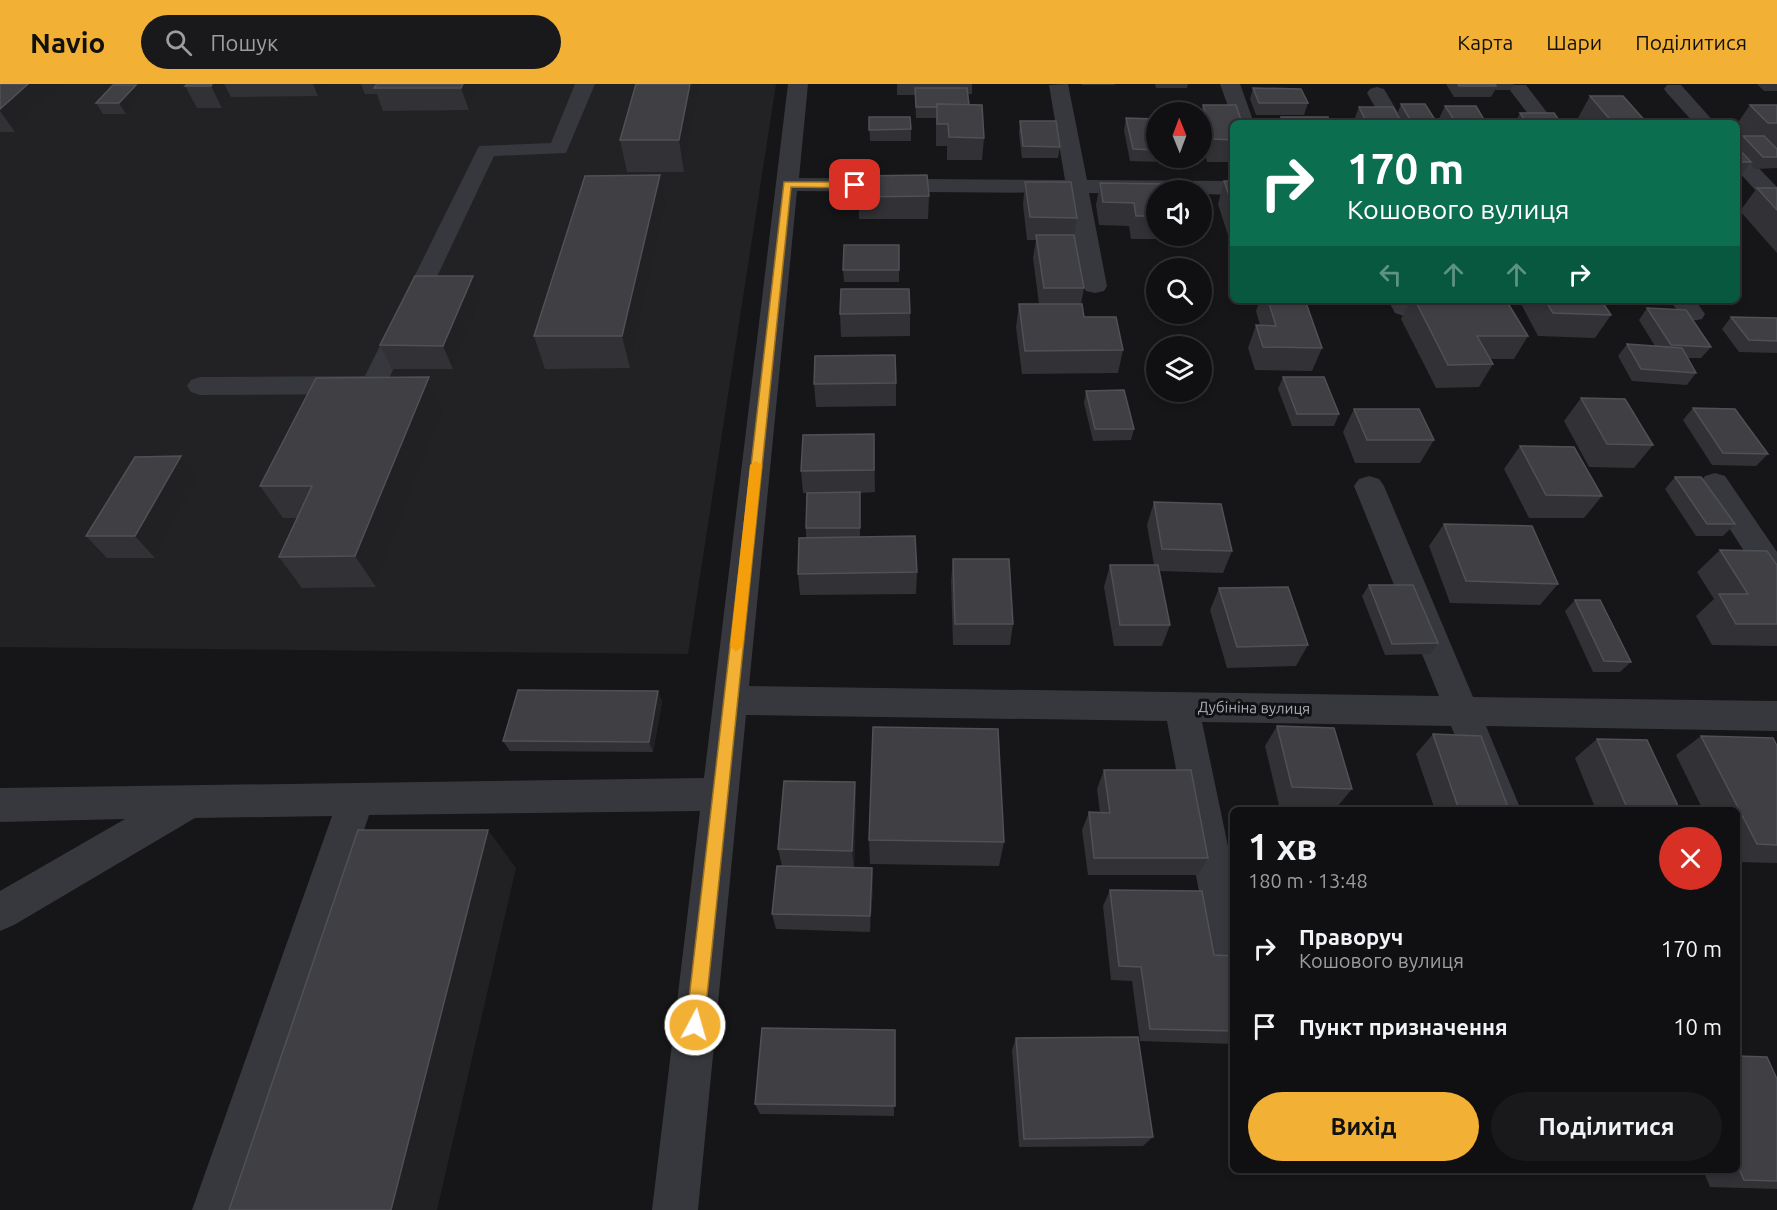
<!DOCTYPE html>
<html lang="uk">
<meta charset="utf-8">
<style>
body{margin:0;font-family:Ubuntu,sans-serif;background:#19191b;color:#f1f3f6;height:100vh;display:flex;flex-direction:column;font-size:22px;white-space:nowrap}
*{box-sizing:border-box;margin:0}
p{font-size:20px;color:#9c9d9f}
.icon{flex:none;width:33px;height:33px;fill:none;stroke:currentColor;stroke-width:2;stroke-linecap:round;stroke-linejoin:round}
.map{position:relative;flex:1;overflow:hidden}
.drawer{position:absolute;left:1230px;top:723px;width:510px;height:366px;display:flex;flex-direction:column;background:#101012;border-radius:9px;box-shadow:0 3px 9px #0003,0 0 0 2px #303032}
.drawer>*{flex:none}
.top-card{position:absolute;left:1230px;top:36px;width:510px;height:183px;border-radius:9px;box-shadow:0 3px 9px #0003,0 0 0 2px #303032;background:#0b6e4f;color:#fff;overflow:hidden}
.needle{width:39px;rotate:359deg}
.tools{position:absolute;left:1146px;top:18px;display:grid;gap:12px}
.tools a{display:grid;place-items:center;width:66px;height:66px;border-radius:50%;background:#101012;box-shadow:0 3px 9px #0003,0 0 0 2px #303032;font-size:30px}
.pin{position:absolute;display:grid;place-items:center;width:51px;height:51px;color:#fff;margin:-26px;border-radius:12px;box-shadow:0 3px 9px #0006}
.me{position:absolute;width:66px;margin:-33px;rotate:6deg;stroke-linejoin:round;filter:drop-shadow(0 0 4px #0008)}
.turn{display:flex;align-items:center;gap:21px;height:126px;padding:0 18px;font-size:27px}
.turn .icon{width:78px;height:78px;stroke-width:2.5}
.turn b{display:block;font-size:42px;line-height:51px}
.lanes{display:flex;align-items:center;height:57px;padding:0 18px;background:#0003;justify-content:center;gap:30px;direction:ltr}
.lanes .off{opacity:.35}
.round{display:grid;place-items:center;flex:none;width:63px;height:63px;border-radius:32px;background:#19191b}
.summary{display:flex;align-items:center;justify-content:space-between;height:102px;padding:0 18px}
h1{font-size:36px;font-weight:600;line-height:45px}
.primary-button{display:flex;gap:12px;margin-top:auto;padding:12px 18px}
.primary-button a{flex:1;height:69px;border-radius:36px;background:#f2b134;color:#111;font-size:24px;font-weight:600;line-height:69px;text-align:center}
.primary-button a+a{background:#19191b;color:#f1f3f6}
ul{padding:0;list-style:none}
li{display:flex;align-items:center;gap:18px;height:78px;padding:0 18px}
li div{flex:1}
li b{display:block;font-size:22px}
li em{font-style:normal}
header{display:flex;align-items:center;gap:36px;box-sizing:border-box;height:84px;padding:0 30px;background:#f2b134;color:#111}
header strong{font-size:28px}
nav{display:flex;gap:33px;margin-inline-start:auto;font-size:21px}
.search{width:420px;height:54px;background:#19191b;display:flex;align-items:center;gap:15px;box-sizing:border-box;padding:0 21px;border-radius:33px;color:#9c9d9f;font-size:22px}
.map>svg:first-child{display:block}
.built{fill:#222225}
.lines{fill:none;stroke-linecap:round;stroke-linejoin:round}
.minor{fill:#37383d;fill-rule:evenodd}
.wall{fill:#323236}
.shaded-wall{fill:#212124}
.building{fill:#3f3f44;stroke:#4f5156;stroke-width:1.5}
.route{fill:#f2b134;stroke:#9d7322;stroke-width:1.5}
.slow{fill:#f59e0b}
.labels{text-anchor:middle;stroke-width:6;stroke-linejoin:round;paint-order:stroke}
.street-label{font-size:15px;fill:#a8adb8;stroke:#111113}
</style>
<header>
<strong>Navio</strong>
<div class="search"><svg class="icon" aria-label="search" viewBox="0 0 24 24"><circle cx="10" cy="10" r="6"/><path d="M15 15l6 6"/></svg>Пошук</div>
<nav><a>Карта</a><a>Шари</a><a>Поділитися</a></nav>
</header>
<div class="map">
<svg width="1777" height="1126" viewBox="0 0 1777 1126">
<rect width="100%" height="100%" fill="#161618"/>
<path class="built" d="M0,0h776l-88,570 -688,-7z"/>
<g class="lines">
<g class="minor">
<path d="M575,0h20l-29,69 -72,3 -111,235 -9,3 -174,1 -9,-3 -4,-6 4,-6 9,-3 165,-1 114,-230 72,-3z"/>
<path d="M788,0h20l-9,94 266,2 -16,-95 19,-1 19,96 146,1v14l-31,-1v-4h-46v4l-67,-1 18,93 -3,5 -9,2 -9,-2 -3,-5 -16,-93 -270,-2 -48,495 690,10 -85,-210 5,-7 10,-3 10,3 5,7 89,211 304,4v30l-291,-5 35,84h-36l-34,-84 -249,-4 31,148v116l-14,-6 -6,-14 -46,-245 -421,-6 -48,495h-46l48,-399 -331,4 -131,395h-46l140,-394 -137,2 -181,107 -14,6v-40l125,-72 -125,3v-34l704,-10z"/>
<path d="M1220,0h20l14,39h-20z"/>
<path d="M1512,1h14l29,38h-20l-26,-34z"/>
<path d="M1667,1h14l34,38h-21l-27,-30 -3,-4z"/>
<path d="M1377,3l7,2 20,34h-20l-17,-30 3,-4z"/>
<path d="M1737,67l7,2 33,34v20l-8,-2 -32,-35z"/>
<path d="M1388,216h24l4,8 -3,5 -9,3 -9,-3z"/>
<path d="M1670,216h25l10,14 -3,5c-17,5 -23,-6 -32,-19z"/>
<path d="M1715,389l10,3 52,76v37l-11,-4 -66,-102 5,-7z"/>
</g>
</g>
<g class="wall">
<path d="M0,0l65,1 -50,47h-15z"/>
<path d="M187,0h139l-8,12 -87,1 -9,11h-25l-12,-22z"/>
<path d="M361,0h120l-12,26 -86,1 -6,-17h-12z"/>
<path d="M636,0h65l-17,88h-57l-7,-32z"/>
<path d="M897,0h75v10h-4l1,11 15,33 -2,22h-35v-14h-11v-28h-20l-1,-23h-18z"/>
<path d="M1082,0h33l-1,1h-32z"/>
<path d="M1155,0h33l-1,4h-31z"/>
<path d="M1446,0h68l-3,6h-16l-4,7h-37z"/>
<path d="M1757,0h20v7h-13z"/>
<path d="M1253,4l55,15 -4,12h-48l-6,-16z"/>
<path d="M142,12l-16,18h-23l-7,-11z"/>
<path d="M1590,12l57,27h-65l-4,-5z"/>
<path d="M1401,20l36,19h-84l6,-16 38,8z"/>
<path d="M1203,21l30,18v39h-26l-5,-20v-30h-1z"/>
<path d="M1750,21h27v63l-22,1 -5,-6 -8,10h-5v-29l6,-8h1l-7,-7v-5z"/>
<path d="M1445,22l41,17h-49z"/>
<path d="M1520,29l41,10h-46z"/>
<path d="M869,33l42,12v12h-41z"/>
<path d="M1126,34l30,1v39h8l-1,4 -33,-1 -6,-31z"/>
<path d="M1020,37l40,26 -2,11h-36l-3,-25z"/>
<path d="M1180,74h19l-1,7 -16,-1z"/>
<path d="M858,92l71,20 -1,23h-69z"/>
<path d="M1224,97h9v54h-5l-10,-31z"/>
<path d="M1025,98l52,36 -3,17 10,53 -3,16 3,13 39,33 -5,23 -96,1 -6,-47 3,-23h20l-6,-46 3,-18h-9l-4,-35z"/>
<path d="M1100,99l56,7v46h12l-1,3h-36l-2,-13 -30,-1 -3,-20z"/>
<path d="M1757,104h20v65l-37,-42z"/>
<path d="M666,124l-36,160 -85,1 -11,-33z"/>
<path d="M899,161v37h-55l-1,-12z"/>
<path d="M482,216l-29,69h-61l-12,-24z"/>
<path d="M1260,216h45l17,48 -10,23 -57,-1 -7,-22 8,-23h4l-4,-14z"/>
<path d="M1411,216h95l22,36 -14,23h-24l3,5 -14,23 -43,1 -35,-69z"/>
<path d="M1519,216h82l10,15 -16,23 -57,-2z"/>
<path d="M1647,224l64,39 -10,11h-13l8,15 -9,12 -55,-4 -14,-25 9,-12 28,2 -16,-26z"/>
<path d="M910,229v23l-69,1 -1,-23z"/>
<path d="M1731,233l46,1v35l-38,-1 -17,-23z"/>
<path d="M429,293l15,33 -68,177 -74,1 -23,-31 18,-39h-14l-23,-32z"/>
<path d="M1283,293l56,37 -5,12h-42l-14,-37z"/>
<path d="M896,299v23l-80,1 -2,-23z"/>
<path d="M1086,307l48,38 -3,11 -38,1 -9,-38z"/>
<path d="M1581,314l72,47 -19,23 -45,-1 -25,-46z"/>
<path d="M1693,324l75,46 -12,12 -44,-1 -29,-45z"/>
<path d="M1354,325l80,31 -14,23h-65l-12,-31z"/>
<path d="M874,350l1,58 -15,1v44l57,35 -1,22 -116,1 -2,-21 8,-36v-10l1,-35h-4l-2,-22z"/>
<path d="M1520,362l82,50 -18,22h-55l-25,-49z"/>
<path d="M1675,393l60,47 -12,12h-27l-31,-47z"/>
<path d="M199,395l-44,79h-48l-21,-22z"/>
<path d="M1154,418l78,49 -9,22 -64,-2 11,54 -8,21h-48l-10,-59 6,-22h44l-7,-40z"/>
<path d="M1444,440l114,60 -18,21 -90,-2 -21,-57z"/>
<path d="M1720,466l57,15v81l-65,-1 -16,-29 18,-17 -17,-27z"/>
<path d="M953,475l60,65 -3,21h-57l-2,-64z"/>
<path d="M1369,501l69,58 -8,11 -45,1 -23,-59z"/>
<path d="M1219,504l89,57 -12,21 -69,2 -17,-58z"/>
<path d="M1575,516l56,62 -11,10h-27l-28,-61z"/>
<path d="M662,617l-9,51 -143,-1 -7,-10z"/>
<path d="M1277,642l75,63 -15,18 -58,-2 -14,-59z"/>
<path d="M1433,650l76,76h-74l-19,-56z"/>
<path d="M1701,652l76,10v117l-40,-1v-52h-34l-27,-55z"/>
<path d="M1597,655l83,71h-84l-21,-52z"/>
<path d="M1104,686l104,88 -10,17h-110l-6,-45 7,-18 11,1 -3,-24z"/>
<path d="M855,698l1,18 -2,68h18l1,17 -3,47 -94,-3 -4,-15 10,-48 -4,-17z"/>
<path d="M869,756l135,2 -5,24 -129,-2z"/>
<path d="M1110,806l104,65 19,1v88l-93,-3 -8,-60 -21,-1 -8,-74z"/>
<path d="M895,946l-1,86 -134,-2 -5,-10z"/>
<path d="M1016,954l137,99 -10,9 -124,1 -7,-97z"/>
<path d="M1737,972l40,23v110l-67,-2 -7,-17h34z"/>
<path d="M1540,1086h97l-13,3z"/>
</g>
<g class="shaded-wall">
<path d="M28,0h36l1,1 -50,47 -15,-21v-2z"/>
<path d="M212,0h12l7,13 -9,11 -11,-22z"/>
<path d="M313,0h13l-8,12z"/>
<path d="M463,0h18l-12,26 -8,-22z"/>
<path d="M690,0h11l-17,88 -5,-32z"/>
<path d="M136,1l6,11 -16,18 -7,-11z"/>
<path d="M660,91l6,33 -36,160 -8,-32z"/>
<path d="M473,192l9,24 -29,69 -10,-23z"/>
<path d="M429,293l15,33 -68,177 -21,-31z"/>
<path d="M181,372l18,23 -44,79 -20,-22z"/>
<path d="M658,607l4,10 -9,51 -4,-10z"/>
<path d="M855,698l1,18 -2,68 -2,-17z"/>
<path d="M488,746l28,38 -79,342h-46z"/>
<path d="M872,784l1,17 -3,47v-16z"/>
</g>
<g class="building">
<path d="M0,0h28l-28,25z"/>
<path d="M187,0h25l-1,2h-26z"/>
<path d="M377,0h86l-2,4h-87z"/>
<path d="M636,0h54l-11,56h-59z"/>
<path d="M1458,0h37l1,2h-37z"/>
<path d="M113,1h23l-17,18h-23z"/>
<path d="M915,4h52l2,17 -32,-1v3h-21z"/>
<path d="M1253,4l48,1 7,14h-49z"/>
<path d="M1590,12h33l24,27h-34z"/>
<path d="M937,20l45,1 2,33 -35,-1 -1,-13h-11z"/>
<path d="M1401,20h24l12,19h-25z"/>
<path d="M1203,21h33l6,18h-9v17l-20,-1z"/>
<path d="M1750,21h27v18h-9z"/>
<path d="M1445,22h31l10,17h-30z"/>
<path d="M1359,23h34l9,16h-35z"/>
<path d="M1520,29h34l7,10h-34z"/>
<path d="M869,33h41l1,12 -42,1z"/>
<path d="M1281,33h47l2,6h-47z"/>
<path d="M1126,34l30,1v31l-23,-1z"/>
<path d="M1020,37h36l4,26 -37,-1z"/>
<path d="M1743,52h21l13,13v8h-14z"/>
<path d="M1737,63l14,15h-14z"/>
<path d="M660,91l-38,161h-88l51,-160z"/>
<path d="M927,91l2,21 -71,1v-21z"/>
<path d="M1224,97h9v26z"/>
<path d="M1025,98h46l6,36 -47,-1z"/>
<path d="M1100,99l65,1 1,6h-10v26h-20l-2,-13 -31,-1z"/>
<path d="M1757,104h20v22z"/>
<path d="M1036,151h38l10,53h-40z"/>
<path d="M844,161h55v25h-56z"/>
<path d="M415,192h58l-30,70 -63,-1z"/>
<path d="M841,205h68l1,24 -70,1z"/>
<path d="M1268,216h37l17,48 -59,-1 -7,-22 20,1z"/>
<path d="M1415,216h91l22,36h-51l16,28 -45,1z"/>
<path d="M1545,216h56l10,15 -58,-2z"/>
<path d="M1019,220h63l2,13h32l7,33 -98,1z"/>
<path d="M1647,224l39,2 25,37 -40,-2z"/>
<path d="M1731,233l46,1v23l-28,-1z"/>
<path d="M1627,260l55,4 14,25 -55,-4z"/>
<path d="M895,271l1,28 -82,1 1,-28z"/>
<path d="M429,293l-74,179 -76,1 33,-71h-52l56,-108z"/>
<path d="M1283,293h41l15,37h-42z"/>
<path d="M1124,306l10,39h-39l-9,-38z"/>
<path d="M1581,314l44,1 28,46 -46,-1z"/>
<path d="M1693,324l42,1 33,45 -45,-1z"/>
<path d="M1354,325h65l15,31h-67z"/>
<path d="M874,350v36l-73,1 2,-36z"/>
<path d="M1520,362l54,1 28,49 -56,-1z"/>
<path d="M181,372l-46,80h-49l49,-79z"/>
<path d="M1675,393h26l34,47h-28z"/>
<path d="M860,408v36h-54l1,-35z"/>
<path d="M1154,418l67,2 11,47 -70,-2z"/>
<path d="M1444,440l88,2 26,58 -92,-3z"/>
<path d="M915,452l2,36 -119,2 1,-36z"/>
<path d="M1720,466l47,1 10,14v59h-41l-17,-30h29z"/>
<path d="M953,475h56l4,65h-58z"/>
<path d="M1110,481h48l12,60h-50z"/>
<path d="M1369,501h44l25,58 -46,1z"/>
<path d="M1288,503l20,58 -71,2 -18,-59z"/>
<path d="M1575,516h25l31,62 -27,-1z"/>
<path d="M518,606l140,1 -9,51 -146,-1z"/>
<path d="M1277,642l57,2 18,61 -60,-2z"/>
<path d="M873,643l125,2 6,113 -135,-2z"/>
<path d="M1433,650l48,2 28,74h-50z"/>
<path d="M1701,652l72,2 4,8v99l-20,-1z"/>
<path d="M1597,655l50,1 33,70h-52z"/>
<path d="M1104,686h87l17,88h-114l-5,-46 21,1z"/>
<path d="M784,697l71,1 -3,69 -74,-2z"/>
<path d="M358,746h130l-97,380h-162z"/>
<path d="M777,782l95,2 -2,48 -98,-2z"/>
<path d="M1110,806l92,1 12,64 19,1v75l-83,-2 -9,-62 -22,-1z"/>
<path d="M762,944l133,2v76l-140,-2z"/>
<path d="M1138,953l15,100 -129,2 -8,-101z"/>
<path d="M1737,972l30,1 10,22v102l-33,-1 -7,-16z"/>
</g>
<path class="route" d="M784,98h71l4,3 -4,3 -64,-1 -87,838 -3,6 -6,3 -6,-3 -3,-6z"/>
<path class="slow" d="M756,377l6,4 -19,181 -7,6 -6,-6 20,-181z"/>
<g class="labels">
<g class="street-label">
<text transform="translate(1254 624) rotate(1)" y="5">Дубініна вулиця</text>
</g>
</g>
</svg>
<div class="tools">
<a><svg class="needle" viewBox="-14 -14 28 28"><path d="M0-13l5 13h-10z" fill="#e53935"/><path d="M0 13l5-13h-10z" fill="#9c9d9f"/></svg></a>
<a><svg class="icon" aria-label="sound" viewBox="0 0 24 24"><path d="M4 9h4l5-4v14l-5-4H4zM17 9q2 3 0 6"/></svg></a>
<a><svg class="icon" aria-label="search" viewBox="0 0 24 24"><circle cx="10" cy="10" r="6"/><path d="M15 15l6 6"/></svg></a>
<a><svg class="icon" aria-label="layers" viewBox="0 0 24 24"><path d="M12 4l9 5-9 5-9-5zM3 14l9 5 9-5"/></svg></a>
</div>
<div class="pin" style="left:855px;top:101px;background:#d93025"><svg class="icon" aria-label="arrive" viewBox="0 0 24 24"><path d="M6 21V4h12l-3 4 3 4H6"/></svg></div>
<svg class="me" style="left:695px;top:941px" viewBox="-20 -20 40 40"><circle r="17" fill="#f2b134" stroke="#fff" stroke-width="3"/><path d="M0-11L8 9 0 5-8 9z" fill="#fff"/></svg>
<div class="top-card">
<div class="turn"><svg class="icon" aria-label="right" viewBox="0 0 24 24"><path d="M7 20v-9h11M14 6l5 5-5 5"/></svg><div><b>170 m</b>Кошового вулиця</div></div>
<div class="lanes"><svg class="icon off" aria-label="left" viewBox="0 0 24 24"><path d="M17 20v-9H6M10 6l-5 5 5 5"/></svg><svg class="icon off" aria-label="ahead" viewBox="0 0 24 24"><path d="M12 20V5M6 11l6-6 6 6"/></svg><svg class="icon off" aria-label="ahead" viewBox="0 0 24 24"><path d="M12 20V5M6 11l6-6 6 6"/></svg><svg class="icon" aria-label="right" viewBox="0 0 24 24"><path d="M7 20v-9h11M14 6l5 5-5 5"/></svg></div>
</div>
<section class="drawer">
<div class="summary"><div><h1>1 хв</h1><p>180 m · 13:48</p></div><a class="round" style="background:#d93025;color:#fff"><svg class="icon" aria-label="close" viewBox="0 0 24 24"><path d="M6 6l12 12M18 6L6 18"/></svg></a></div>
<ul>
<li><svg class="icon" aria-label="right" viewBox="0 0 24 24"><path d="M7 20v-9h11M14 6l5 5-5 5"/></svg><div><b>Праворуч</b><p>Кошового вулиця</p></div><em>170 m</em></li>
<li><svg class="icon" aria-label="arrive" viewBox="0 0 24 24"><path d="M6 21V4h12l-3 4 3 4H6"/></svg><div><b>Пункт призначення</b></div><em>10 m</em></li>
</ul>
<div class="primary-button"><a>Вихід</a><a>Поділитися</a></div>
</section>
</div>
